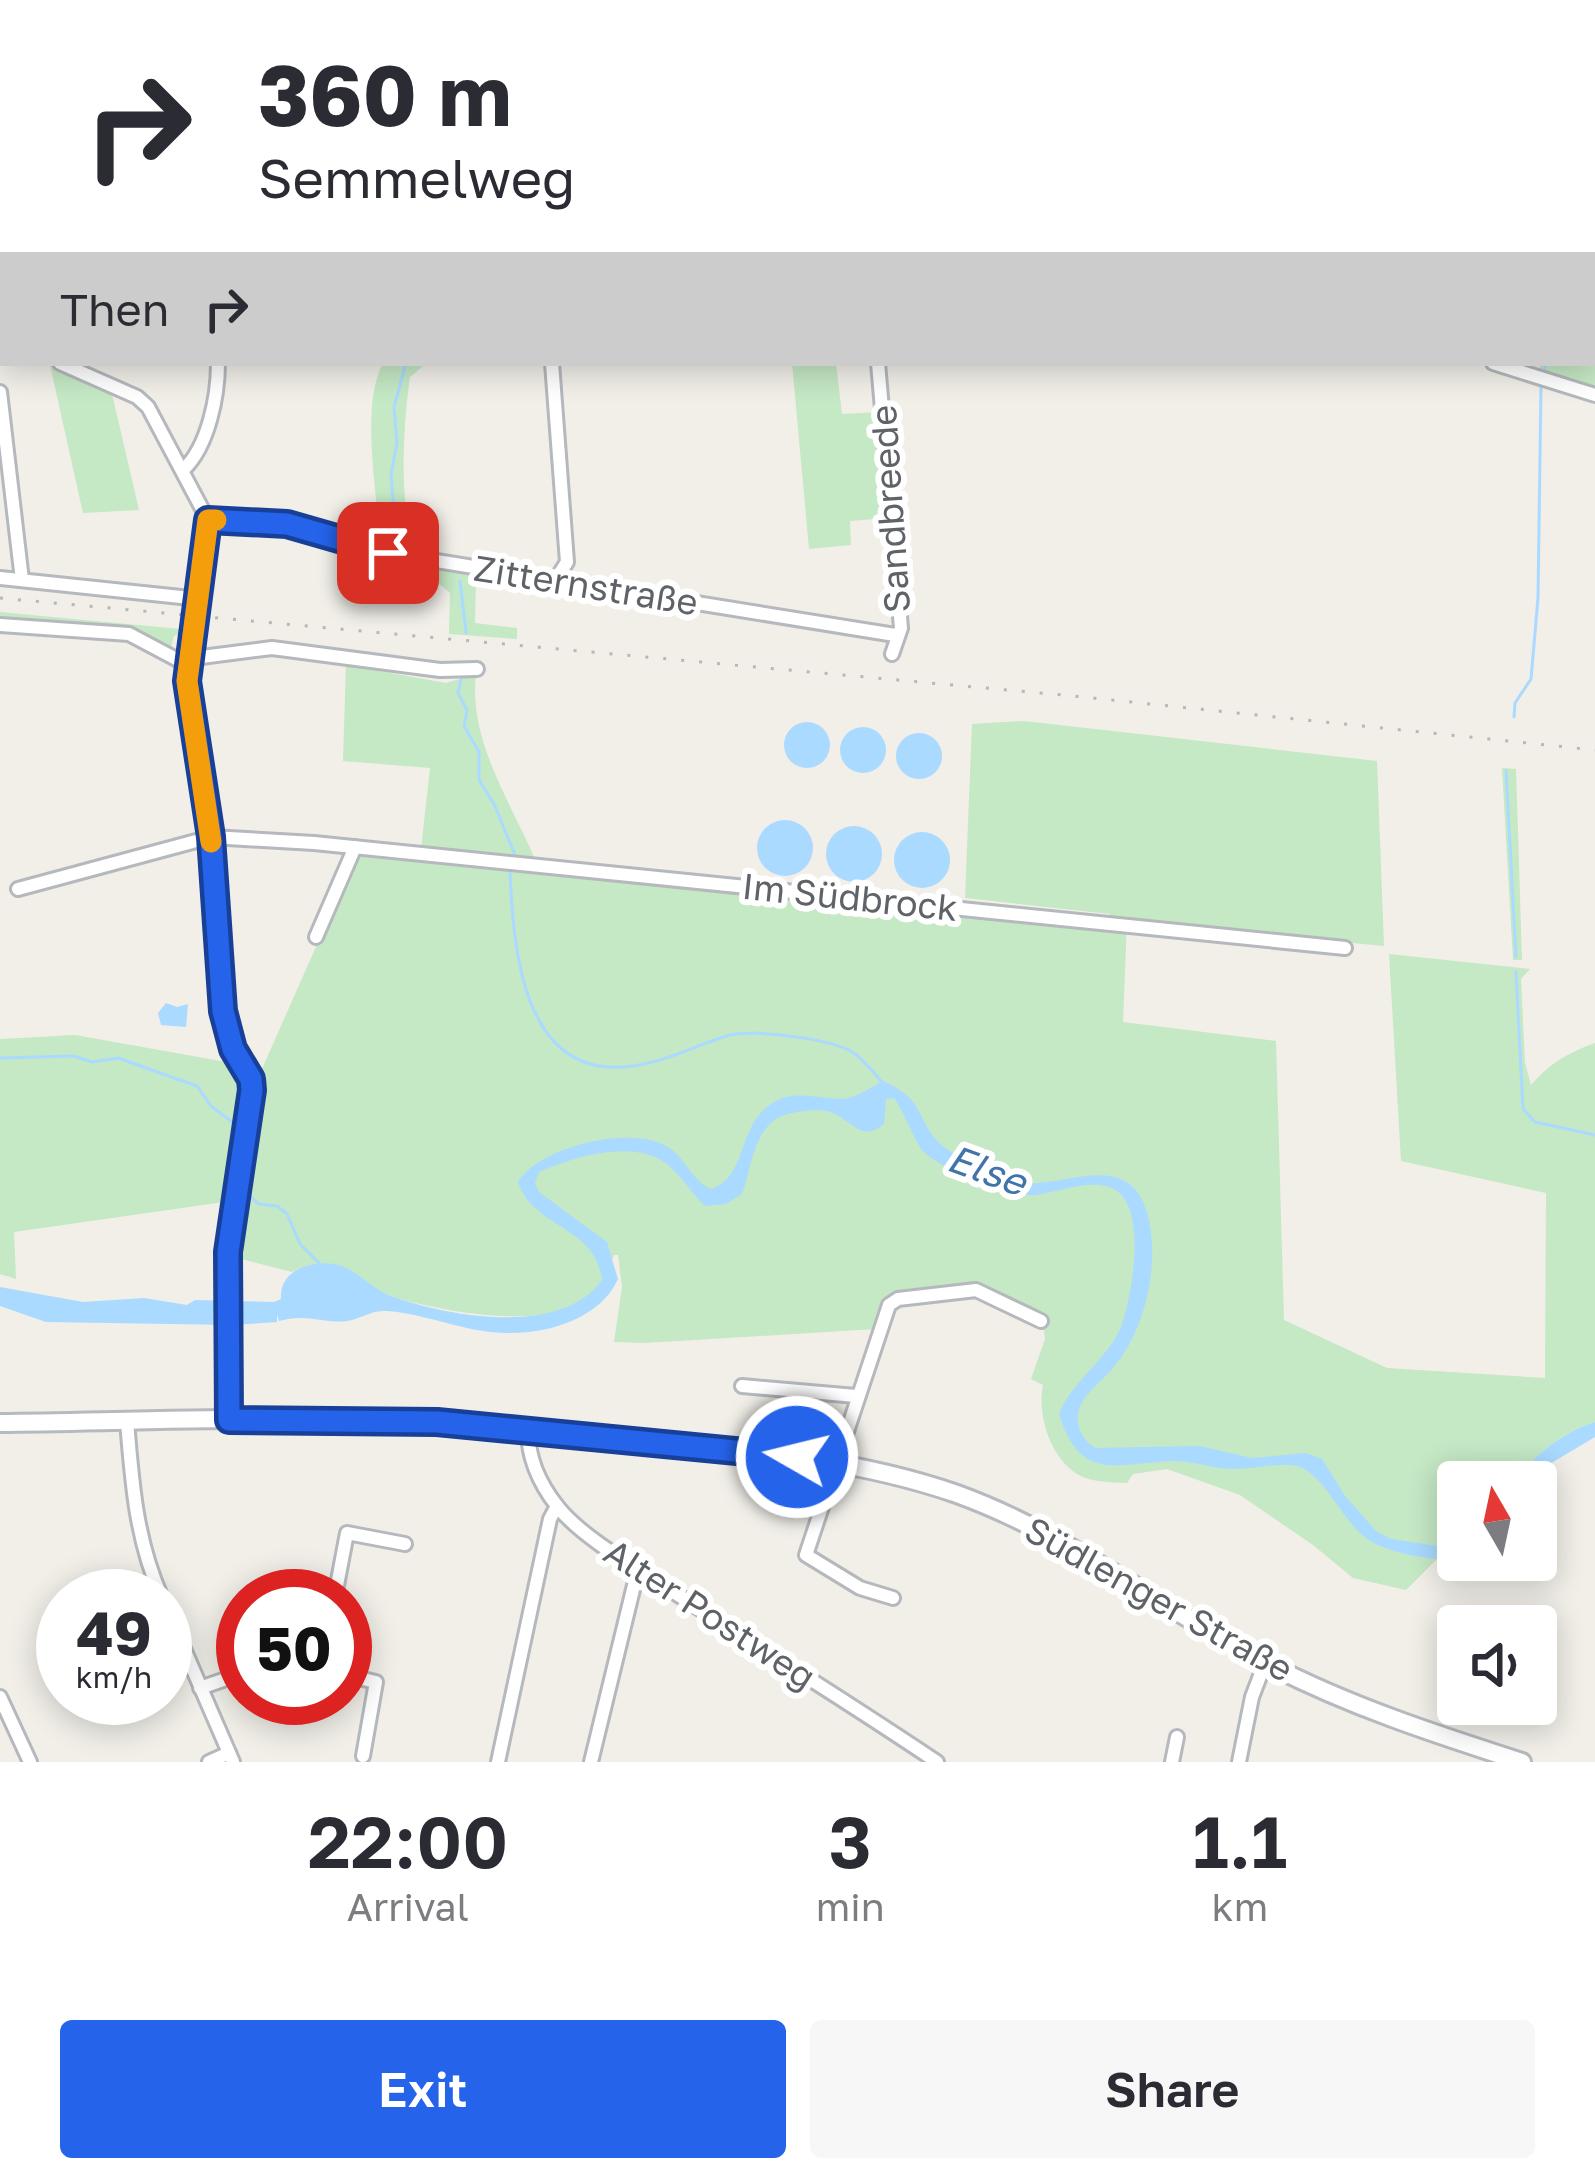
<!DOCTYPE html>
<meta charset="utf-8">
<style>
body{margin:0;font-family:"Golos Text",sans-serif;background:#f7f7f7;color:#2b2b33;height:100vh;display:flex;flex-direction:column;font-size:45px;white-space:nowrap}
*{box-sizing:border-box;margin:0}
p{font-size:39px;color:#7c7c81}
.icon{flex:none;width:66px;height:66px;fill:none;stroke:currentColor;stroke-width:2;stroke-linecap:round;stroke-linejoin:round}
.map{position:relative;height:1762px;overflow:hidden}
.side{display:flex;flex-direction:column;background:#fff;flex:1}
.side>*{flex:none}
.hud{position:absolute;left:0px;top:0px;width:1596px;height:366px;box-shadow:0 6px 30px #0003;background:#fff;color:#2b2b33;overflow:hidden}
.needle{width:78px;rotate:351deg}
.fabs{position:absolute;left:1437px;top:1461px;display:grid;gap:24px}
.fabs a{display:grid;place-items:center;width:120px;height:120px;border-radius:12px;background:#fff;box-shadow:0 6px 30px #0003;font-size:60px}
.speed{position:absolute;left:36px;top:1569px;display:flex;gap:24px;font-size:60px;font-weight:700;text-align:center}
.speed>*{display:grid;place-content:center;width:156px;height:156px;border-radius:50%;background:#fff;box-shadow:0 6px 30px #0003;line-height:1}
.speed small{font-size:30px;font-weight:400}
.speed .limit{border:18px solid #d22;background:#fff;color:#111}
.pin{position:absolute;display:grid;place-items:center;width:102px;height:102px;color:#fff;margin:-51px;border-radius:24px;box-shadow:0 6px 18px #0006}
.me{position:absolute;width:132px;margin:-66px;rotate:278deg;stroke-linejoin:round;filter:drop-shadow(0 0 9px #0008)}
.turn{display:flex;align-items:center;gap:42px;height:252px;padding:0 60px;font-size:54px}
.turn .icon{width:156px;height:156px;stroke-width:2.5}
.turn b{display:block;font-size:84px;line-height:102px}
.then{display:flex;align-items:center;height:114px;padding:0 60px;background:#0003;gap:24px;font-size:45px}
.eta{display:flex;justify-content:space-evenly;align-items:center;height:204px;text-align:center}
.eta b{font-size:72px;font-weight:600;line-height:84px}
.button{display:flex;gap:24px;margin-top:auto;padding:24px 60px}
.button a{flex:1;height:138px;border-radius:12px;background:#2563eb;color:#fff;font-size:48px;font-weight:600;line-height:138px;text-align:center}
.button a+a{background:#f7f7f7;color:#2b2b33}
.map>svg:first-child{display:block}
.green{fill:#c5e8c5}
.water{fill:#aadaff}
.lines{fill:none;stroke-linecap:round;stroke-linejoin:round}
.stream{stroke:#aadaff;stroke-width:3}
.minor-casing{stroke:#b5b8bc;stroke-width:18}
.secondary-casing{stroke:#b6babf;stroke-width:22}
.minor{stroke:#fff;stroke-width:12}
.secondary{stroke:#fff;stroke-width:16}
.rail{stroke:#b6b7b8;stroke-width:3;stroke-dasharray:3 15;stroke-linecap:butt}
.route-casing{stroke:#184099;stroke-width:30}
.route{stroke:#2563eb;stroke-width:21}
.slow{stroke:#f59e0b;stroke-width:21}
.labels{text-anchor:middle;stroke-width:12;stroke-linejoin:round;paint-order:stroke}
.street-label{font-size:36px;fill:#5f6368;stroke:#fff}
.water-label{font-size:39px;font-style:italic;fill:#4174aa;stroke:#fff}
</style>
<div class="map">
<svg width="1595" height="1762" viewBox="0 0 1595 1762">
<rect width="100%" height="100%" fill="#f1efe8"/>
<g class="green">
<path d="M1595,257v129l-56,-17 1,-6h53z"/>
<path d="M383,363h44l-17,14c-5,34 -15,143 9,167 13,15 39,23 57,32l-1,47 42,5v11l-68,-5 1,-41 -71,-61c-3,-47 -18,-128 4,-169z"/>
<path d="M792,363h44l6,51 38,-2 8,106 -38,3 1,24 -42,4z"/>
<path d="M50,365l62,29 27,116 -56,3z"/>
<path d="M0,612l191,18 -17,6 -3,11 -34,-16 -137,-11z"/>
<path d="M346,665l100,18 30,-9c-8,65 34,127 59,185l-114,-10 9,-81 -87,-7z"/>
<path d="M1024,721l353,40 7,185 -257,-25 -4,101 153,19 8,279 103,48 158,10 1,-185 -145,-32 -12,-207 141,15 -9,10 4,84 6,22c18,-21 38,-33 64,-42v379c-30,9 -63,34 -81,60h-56v67l-12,1 -40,40 -53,-12 -40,-33 -73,-50 -73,-26 -34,5 -6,9c-16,-1 -35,0 -50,-9 -27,-17 -40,-59 -34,-89l-12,-6 14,-40 -3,-25 -65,-30 -89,11 -13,34 -230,14 -31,-1 8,-55 -4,-32h-4c-6,14 -12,31 -23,41 -40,37 -151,15 -198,1 -36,-12 -57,-49 -101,-25l-58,-15 27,-186 93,-210 13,-9 743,77v-15l-145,-16 7,-174z"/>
<path d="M1502,768l14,1 6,191h-9z"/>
<path d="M75,1035l163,29 10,29 -17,108 -217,31 2,47 -16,-5v-235z"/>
</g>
<g class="water">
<circle cx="807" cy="745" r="23"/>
<circle cx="863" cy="750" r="23"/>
<circle cx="919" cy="756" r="23"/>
<circle cx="785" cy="848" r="28"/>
<circle cx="854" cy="854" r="28"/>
<circle cx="922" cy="860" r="28"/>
<path d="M166,1003l11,4 11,-3 -2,23 -25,-2 -3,-12z"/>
<path d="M883,1081c46,20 31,40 60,65 16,13 46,27 65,34 47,17 123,-42 141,40 10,49 -4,109 -35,147 -10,12 -30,27 -35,42 -5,15 4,32 16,39l104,-2 53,12 54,-5 16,6 23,37 31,35 15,8 67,10v11h9c-27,1 -66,-4 -91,-16 -35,-16 -51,-78 -86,-79 -18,-1 -37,4 -55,4 -22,0 -44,-9 -65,-8 -55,3 -90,21 -111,-47 13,-34 51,-56 63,-90 10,-30 28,-124 -13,-137 -23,-7 -50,5 -73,8 -25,3 -91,-24 -111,-42 -9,-8 -20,-40 -31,-55l-8,1 -2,25c-22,18 -30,-1 -49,-10 -13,-6 -24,-4 -37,-2 -9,1 -20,4 -27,11 -19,17 -20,48 -29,71l-16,10 -21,2c-14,-13 -29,-39 -46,-47 -34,-18 -88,-1 -120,13l-4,11 4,9 68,50 11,37c-17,39 -70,55 -111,54 -36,0 -74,-16 -110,-21 -24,-3 -25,2 -45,8 -23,6 -44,-8 -73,1l-2,-7v8l-44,3 -187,-3 -46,-16v-19l83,15 61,-4 43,7 8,-5 79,2 7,-3c-2,-28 28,-39 53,-35 22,4 37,25 57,32 58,21 171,41 211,-16 -7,-56 -68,-50 -84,-98 21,-36 120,-60 154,-32 15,12 21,31 39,39 35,-11 27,-59 56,-82 23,-19 46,-9 72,-8 16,0 31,-11 44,-18z"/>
<path d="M1595,1422v15l-47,28 -12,17h-22c18,-26 51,-51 81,-60z"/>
</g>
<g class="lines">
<g class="stream">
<path d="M625,3v-3"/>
<path d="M1593,265l2,-1"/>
<path d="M406,363l-12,44 3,36 -6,32 3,36 13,37"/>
<path d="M1545,370l1,-7"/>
<path d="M460,581l6,52"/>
<path d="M462,676l-4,17 9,17 -3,16 15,26v28l15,24 21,51"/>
<path d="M1514,717l1,-14 16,-24 7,-81 3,-212"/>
<path d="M1506,771l10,186"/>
<path d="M510,871c3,76 12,204 114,196 39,-3 71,-22 106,-32 24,-6 106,4 125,19 10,7 18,18 26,27"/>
<path d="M1516,972l7,137 12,13 60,13"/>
<path d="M0,1058l74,-2 18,6 26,-4 79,28 14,20 29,22 -9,60"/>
<path d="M244,1192l15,12 18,2 10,8 13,30 23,23"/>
</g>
<g class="minor-casing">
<g id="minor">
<path d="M219,0v3"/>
<path d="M730,0l4,3"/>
<path d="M1328,0v3"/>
<path d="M74,3v-3"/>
<path d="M1047,3l13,-3"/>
<path d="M0,127l3,-1"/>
<path d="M0,336l3,2"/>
<path d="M60,363l77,34 11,10 60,113 -21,161 24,156 12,174 10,38 19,41 -24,161 1,169"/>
<path d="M552,363l15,199 -12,19"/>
<path d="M878,363l23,265 -9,26"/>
<path d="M1493,363l102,32"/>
<path d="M0,392l22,188"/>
<path d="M184,469c24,-23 34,-72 34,-106"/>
<path d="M208,520l79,3 100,30 508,82"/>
<path d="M0,578l200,21"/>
<path d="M0,625l129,9 49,26 94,-12 168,22 37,-1"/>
<path d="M18,889l193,-52 103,6 1031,105"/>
<path d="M316,937l39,-90"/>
<path d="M742,1386l114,10"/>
<path d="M127,1421c5,62 9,118 34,175"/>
<path d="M528,1430c0,28 11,53 29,76 26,33 82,63 118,87 87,56 176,111 262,169"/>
<path d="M335,1596l12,-63 58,11"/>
<path d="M893,1598l-33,-10 -54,-33 83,-250 9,-6 78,-9 65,31"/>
<path d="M165,1605l68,157"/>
<path d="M345,1675l31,7 -13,74"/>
<path d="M200,1688l43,-15"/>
<path d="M0,1697l30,65"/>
<path d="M209,1762l20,-9"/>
<path d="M498,1762l52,-243 7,-13"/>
<path d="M591,1762l47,-193"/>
<path d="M1172,1762l5,-25"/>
<path d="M1239,1762l13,-65 13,-34"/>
</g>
</g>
<g class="secondary-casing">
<path id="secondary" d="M0,1423c145,-2 291,-8 436,-1 73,4 145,12 218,19 102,10 205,19 303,53 113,41 205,115 311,170 81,42 167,70 254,98"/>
</g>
<use href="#minor" class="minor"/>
<use href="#secondary" class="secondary"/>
<path class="rail" d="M0,598l1073,98 522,54"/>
</g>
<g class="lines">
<g class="route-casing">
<path id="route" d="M388,553l-101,-29 -79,-4 -21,161 24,156 12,174 10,38 18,30 1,11 -24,162 1,168 208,2 360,35"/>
</g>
<use href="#route" class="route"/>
<path class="slow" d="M211,842l-24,-161 21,-161h8"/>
</g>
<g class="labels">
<g class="street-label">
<text transform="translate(890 509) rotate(-94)" y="13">Sandbreede</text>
<text transform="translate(586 585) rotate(9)" y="13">Zitternstraße</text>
<text transform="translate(850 897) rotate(6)" y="13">Im Südbrock</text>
<text transform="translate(1159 1599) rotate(29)" y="13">Südlenger Straße</text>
<text transform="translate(710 1614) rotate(33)" y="13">Alter Postweg</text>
</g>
<g class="water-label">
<text transform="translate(987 1170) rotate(20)" y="14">Else</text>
</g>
</g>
</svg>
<div class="fabs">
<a><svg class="needle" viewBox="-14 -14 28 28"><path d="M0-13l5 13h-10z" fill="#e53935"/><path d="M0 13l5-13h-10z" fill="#7c7c81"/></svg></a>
<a><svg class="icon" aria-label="sound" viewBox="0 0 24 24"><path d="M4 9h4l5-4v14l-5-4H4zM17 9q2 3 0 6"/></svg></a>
</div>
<div class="speed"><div>49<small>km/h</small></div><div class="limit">50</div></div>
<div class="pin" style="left:388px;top:553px;background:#d93025"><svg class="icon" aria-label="arrive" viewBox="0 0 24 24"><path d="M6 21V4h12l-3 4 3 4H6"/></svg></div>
<svg class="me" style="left:797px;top:1457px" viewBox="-20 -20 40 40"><circle r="17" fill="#2563eb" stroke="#fff" stroke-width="3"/><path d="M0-11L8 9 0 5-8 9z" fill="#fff"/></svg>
<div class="hud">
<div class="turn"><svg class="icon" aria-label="right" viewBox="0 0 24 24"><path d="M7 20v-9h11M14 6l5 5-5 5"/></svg><div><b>360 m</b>Semmelweg</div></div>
<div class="then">Then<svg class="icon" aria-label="right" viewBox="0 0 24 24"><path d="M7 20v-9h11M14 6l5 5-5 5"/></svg></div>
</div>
</div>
<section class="side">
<div class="eta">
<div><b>22:00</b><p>Arrival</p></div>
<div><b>3</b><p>min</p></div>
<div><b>1.1</b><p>km</p></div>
</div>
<div class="button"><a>Exit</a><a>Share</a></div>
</section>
